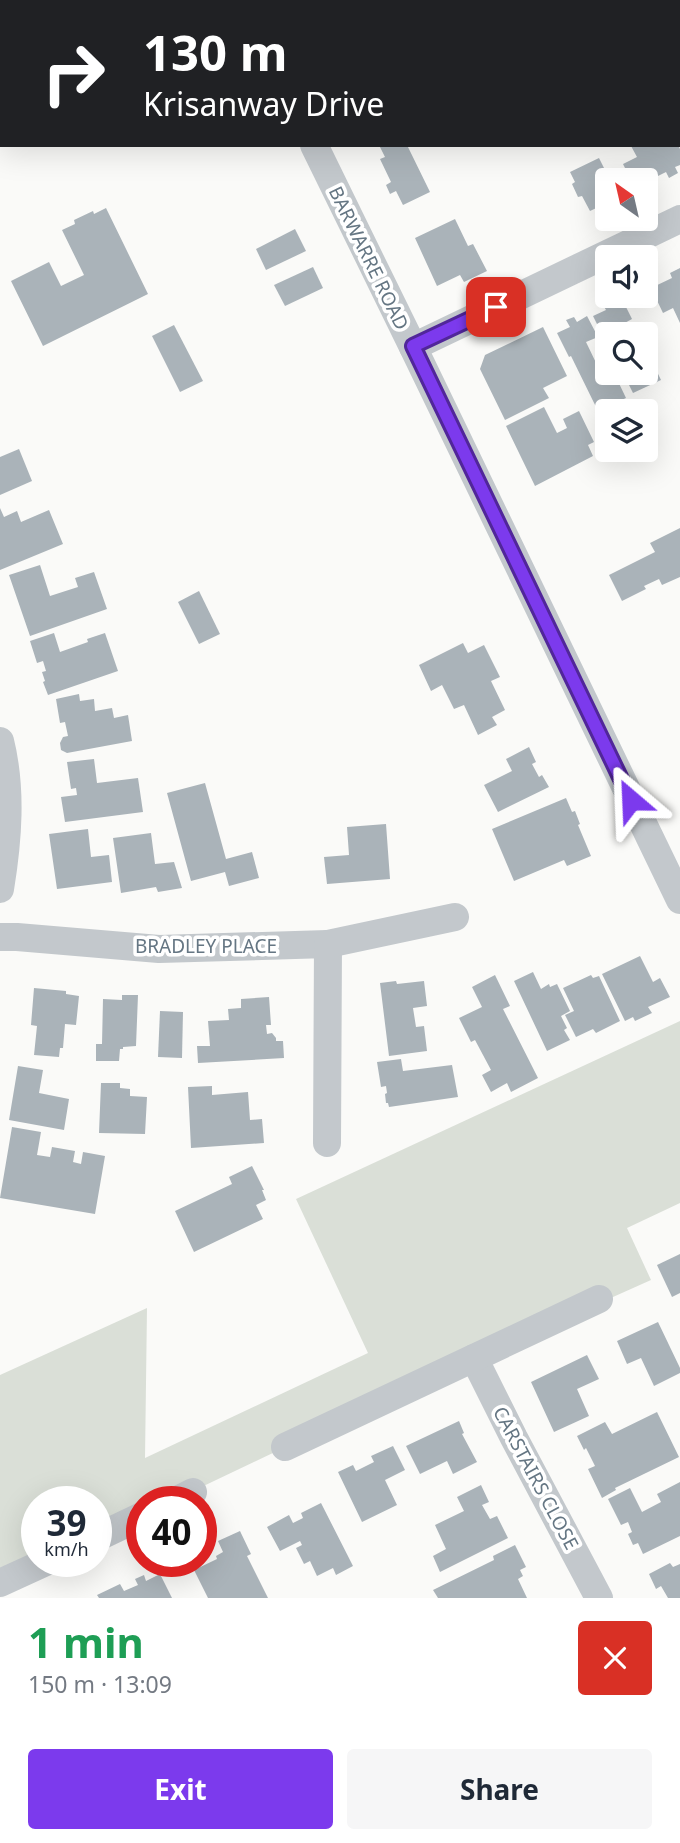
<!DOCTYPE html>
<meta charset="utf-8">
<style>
body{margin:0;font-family:"Noto Sans",sans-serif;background:#f6f6f7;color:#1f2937;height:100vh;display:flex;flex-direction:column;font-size:26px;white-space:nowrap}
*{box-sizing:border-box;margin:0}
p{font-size:23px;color:#747a83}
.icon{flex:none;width:38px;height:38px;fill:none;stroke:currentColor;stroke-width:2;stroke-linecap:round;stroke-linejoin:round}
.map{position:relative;height:1598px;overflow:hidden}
.details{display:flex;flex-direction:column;background:#fff;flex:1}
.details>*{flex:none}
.hud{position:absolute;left:0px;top:0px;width:681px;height:147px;box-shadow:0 7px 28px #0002;background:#202124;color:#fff;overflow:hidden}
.needle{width:46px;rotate:326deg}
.fabs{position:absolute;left:595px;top:168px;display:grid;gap:14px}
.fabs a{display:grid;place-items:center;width:63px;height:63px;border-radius:7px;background:#fff;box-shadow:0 7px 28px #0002;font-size:35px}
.speed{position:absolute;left:21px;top:1486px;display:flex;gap:14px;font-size:35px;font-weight:700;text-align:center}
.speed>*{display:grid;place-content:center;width:91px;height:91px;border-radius:50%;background:#fff;box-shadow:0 7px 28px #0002;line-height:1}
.speed small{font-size:18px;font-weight:400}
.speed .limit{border:10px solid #d22;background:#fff;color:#111}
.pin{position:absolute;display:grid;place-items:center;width:60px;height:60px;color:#fff;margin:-30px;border-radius:14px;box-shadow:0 4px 10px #0006}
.me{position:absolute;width:77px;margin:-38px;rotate:334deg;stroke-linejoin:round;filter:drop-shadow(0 0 5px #0008)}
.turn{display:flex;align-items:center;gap:24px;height:147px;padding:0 28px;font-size:32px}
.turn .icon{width:91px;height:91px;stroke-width:2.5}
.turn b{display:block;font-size:49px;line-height:60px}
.round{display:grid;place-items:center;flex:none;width:74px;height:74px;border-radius:7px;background:#f6f6f7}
.summary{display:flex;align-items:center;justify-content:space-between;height:119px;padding:0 28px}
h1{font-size:42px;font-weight:700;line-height:52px;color:#1e9e55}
.button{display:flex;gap:14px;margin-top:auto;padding:14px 28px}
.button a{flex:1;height:80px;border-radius:7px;background:#7c3aed;color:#fff;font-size:28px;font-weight:700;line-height:80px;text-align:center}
.button a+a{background:#f6f6f7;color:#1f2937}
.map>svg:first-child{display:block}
.green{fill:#dadfd7}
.building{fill:#aab3b9}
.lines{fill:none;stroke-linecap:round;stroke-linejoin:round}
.minor{stroke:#c3c8cc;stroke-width:28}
.route-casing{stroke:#51269a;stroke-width:18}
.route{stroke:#7c3aed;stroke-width:12}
.labels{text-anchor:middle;stroke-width:7;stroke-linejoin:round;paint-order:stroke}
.street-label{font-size:19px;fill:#657683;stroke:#fff}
</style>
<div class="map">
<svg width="680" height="1598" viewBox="0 0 680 1598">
<rect width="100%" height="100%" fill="#fafaf8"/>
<path class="green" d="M680,1021v182l-53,25 24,52 -261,117 -218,104 -30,1v14l-46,21v-35h-59v59l-37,22v-208l147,-67 -2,150 223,-105 -72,-154z"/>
<g class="building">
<path d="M379,145h28l23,47 -27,13 -7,-14 -6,3 -4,-9 5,-3 -11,-23 5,-2z"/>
<path d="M633,145h45l2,4v16l-5,2 3,6 -9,5 -3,-6 -20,10v-2h-15l-8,-16 14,-7 -6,-11z"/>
<path d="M599,158l11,22h-3v23l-17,8 -8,-15 -4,1 -6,-13 3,-2 -5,-10z"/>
<path d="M106,208l42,86 -105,52 -32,-65 38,-19 12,24 23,-11 -22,-45 13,-6 -1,-4 19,-9 1,3z"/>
<path d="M455,219l13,27 5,-2 14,27 -23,11 -4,-7 -23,11 -22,-48z"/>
<path d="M295,229l11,22 -40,19 -10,-21z"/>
<path d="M313,267l10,21 -38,18 -11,-21z"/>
<path d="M680,268v55l-7,-15 -10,5 -12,-25 21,-10 -2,-5z"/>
<path d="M610,299l2,5 10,-5 10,20 -11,6 5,9h-19v5l-2,1 -12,-24 13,-6 -4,-7z"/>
<path d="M587,316l11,21 -12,5 13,27 8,-4v8h7l12,25 -28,13 -27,-55 -2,1 -12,-24 13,-6 -4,-7 8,-3 3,5z"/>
<path d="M174,325l29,56 -23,11 -28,-56z"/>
<path d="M543,327l24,49 -24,12 6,10 -44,22 -25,-51 5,-14z"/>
<path d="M646,349l15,31 -28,13 -10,-20h23z"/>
<path d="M544,407l13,26 10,-5 -4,-9 16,-8 15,31 -6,3 5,11 -58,30 -29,-60z"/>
<path d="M19,449l13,32 -32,14v-38z"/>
<path d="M0,508l4,9 13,-6 4,11 28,-12 14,34 -63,26z"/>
<path d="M680,528v49l-18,8 -3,-6 -15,7 2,3 -24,12 -13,-26 46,-23 -5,-9z"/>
<path d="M40,565l10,31 28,-9 -3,-9 19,-6 13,37 -77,27 -21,-61z"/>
<path d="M199,591l21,43 -21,10 -21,-42z"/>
<path d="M54,633l6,19 28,-10 -1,-3 18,-6 13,38 -70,24 -5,-13 2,-1 -3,-9 4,-1 -3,-10 -6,2 -7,-22z"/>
<path d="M463,643l5,10 16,-8 16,32 -9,4 14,29 -13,7 5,8 -19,10 -14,-30 -10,4 -12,-24 -11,6 -12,-26z"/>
<path d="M79,694l1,7 14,-2 1,12 17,-3 2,10 14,-3 4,26 -65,12 -6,-3 -1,-7 3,-6 5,-1 -3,-14 -5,1 -4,-24z"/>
<path d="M529,747l7,15 -4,2 7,13 3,-2 7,12 -51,25 -14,-27 28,-14 -6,-12z"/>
<path d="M94,759l3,24 41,-5 5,34 -78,10 -4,-25 16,-2 -1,-7 -5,1 -4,-27z"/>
<path d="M205,783l21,76 26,-7 7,26 -30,8 -4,-14 -34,9 -24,-88z"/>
<path d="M566,798l6,14 3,-1 5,13 -2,1 13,31 -24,10 -3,-6 -50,21 -22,-52z"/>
<path d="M386,824l4,55 -63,5 -3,-27 25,-2 -2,-28z"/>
<path d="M88,829l3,28 18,-2 3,27 -55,7 -8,-55z"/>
<path d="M151,833l4,31 19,-2 8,26 -24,4 -2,-5 -35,6 -8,-55z"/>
<path d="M640,956l13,26 7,-4 10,19 -22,10 4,6 -17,8 -2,-4 -8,4 -23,-47z"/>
<path d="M533,972l8,17 8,-5 1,3 7,-3 13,27 -9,5 6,12 -3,2 6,10 -23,11 -33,-70z"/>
<path d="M495,975l15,31 -7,3 35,69 -27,14 -4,-9 -16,9 -9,-17 9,-5 -16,-30 -4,2 -12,-24 23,-11 -10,-20z"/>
<path d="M591,975l2,3 6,-2 21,45 -24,12 -3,-4 -17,8 -11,-22 9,-4 -11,-23z"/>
<path d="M396,981l1,3 27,-3 3,25 -14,2 3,19 8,-1 3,25 -38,5 -9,-73z"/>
<path d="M34,988l32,3v3l13,2 -3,29 -11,-1 -2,24h-3l-1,9 -25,-2 3,-29 -6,-1z"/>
<path d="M122,995h16l-2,51 -13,1v2h-3l-1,12h-23v-17h6l1,-45 19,1z"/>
<path d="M269,997l2,28h-5l1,9 5,-1 4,5v3h7l1,17 -86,5 -1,-17h13l-2,-25 21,-1 -1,-11 13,-1v-9z"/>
<path d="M160,1011l23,1 -1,46 -24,-1z"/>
<path d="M401,1059l2,12 49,-6 6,32 -69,10 -1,-4h-2l-1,-9 2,-1 -1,-7 -5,1 -4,-25z"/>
<path d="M18,1066l25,4 -4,23 30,6 -5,31 -55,-10z"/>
<path d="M101,1083h19v5l10,1v7l17,1 -2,37 -46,-1z"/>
<path d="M212,1086v9l36,-3 2,28 12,-1 2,24 -73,5 -3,-61z"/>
<path d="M12,1127l29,5 -4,23 13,2 2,-10 23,4 -2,11 8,2 2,-12 22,4 -10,58 -95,-16z"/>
<path d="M252,1166l12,24h-2l4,10 -10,5 7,14 -69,33 -19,-41 57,-27 -3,-7z"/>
<path d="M680,1254v39l-8,4 -15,-32z"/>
<path d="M658,1322l22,46v5l-26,13 -13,-28 -14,6 -10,-23z"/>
<path d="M587,1355l12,24 -22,10 12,27 -35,16 -23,-50z"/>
<path d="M657,1412l22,45 -64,31 1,2 -14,8 -14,-29 7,-3 -9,-18 -2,2 -7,-14 28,-14 7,12z"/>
<path d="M459,1421l5,12 -2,1 15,28 -24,12 -6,-13 -27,13 -14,-28z"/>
<path d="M393,1446l12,24 -20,10 12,25 -35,17 -24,-50 15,-7 3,6 18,-9 -3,-6z"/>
<path d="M680,1482v54l-37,18 -5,-11 -5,2 -5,-11 4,-2 -4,-10 -7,3 -13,-26 22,-11 12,24 19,-10 -4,-8z"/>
<path d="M481,1485l8,17 -7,3 8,14 7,-3 11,22 -68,34 -7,-16 13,-7 -11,-24 29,-14 -7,-14z"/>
<path d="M321,1503l32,63 -17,9 -3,-7 -16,8 -7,-15 -6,3 -8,-16 6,-3 -2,-4 -20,10 -13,-24 22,-12 4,8 10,-5 -2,-5z"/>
<path d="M240,1531l11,23 -4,2 21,42h-60l-14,-28 23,-11 -1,-3 7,-4 -5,-11z"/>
<path d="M515,1545l11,22 -6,3 3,6 -5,3 9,19h-89l-5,-8 61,-30 -1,-4z"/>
<path d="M670,1563l3,4 7,-3v34h-12l-7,-12 -5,3 -7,-15z"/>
<path d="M160,1574l12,24h-73l-2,-3 23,-11 4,7 14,-6 -3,-6 9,-4 2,6z"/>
</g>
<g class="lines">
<g class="minor">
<path d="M232,0l2,2"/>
<path d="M258,0v2"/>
<path d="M108,2l3,-2"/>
<path d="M145,2l7,-2"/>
<path d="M0,59l2,-1"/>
<path d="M314,145l99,202 267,553"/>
<path d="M413,347l267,-128"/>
<path d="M0,741c12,48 8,99 0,148"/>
<path d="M0,937h17l142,12 169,-5 -1,199"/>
<path d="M328,944l127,-27"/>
<path d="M474,1358l40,80 85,160"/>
<path d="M285,1447l314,-148"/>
<path d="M173,1502l20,-10"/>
<path d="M96,1538l46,-22"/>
<path d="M0,1583l48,-22"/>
</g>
</g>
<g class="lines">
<g class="route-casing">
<path id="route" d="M496,307l-83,39 218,454"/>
</g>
<use href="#route" class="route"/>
</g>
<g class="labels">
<g class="street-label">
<text transform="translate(369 258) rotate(64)" y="7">BARWARRE ROAD</text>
<text x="206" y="953">BRADLEY PLACE</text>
<text transform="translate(536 1478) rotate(62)" y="7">CARSTAIRS CLOSE</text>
</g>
</g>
</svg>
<div class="fabs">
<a><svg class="needle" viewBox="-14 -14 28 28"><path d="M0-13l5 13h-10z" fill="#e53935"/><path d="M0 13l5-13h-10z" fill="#747a83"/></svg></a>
<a><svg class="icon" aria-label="sound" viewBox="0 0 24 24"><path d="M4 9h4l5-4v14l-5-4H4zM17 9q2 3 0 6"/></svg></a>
<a><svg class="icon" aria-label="search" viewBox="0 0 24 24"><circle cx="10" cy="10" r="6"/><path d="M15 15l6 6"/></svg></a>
<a><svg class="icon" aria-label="layers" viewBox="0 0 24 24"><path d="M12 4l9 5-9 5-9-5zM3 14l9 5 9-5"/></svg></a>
</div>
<div class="speed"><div>39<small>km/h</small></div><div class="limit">40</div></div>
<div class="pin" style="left:496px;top:307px;background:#d93025"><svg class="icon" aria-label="arrive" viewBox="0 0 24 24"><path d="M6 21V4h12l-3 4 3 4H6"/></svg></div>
<svg class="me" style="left:631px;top:800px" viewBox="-20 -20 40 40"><path d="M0-17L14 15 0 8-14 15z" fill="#7c3aed" stroke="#fff" stroke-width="4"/></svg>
<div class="hud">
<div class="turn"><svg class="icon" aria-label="right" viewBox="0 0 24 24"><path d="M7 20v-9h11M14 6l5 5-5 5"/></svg><div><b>130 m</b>Krisanway Drive</div></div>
</div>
</div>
<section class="details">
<div class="summary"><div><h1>1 min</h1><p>150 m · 13:09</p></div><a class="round" style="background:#d93025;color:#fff"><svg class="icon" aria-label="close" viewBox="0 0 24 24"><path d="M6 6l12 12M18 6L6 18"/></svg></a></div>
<div class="button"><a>Exit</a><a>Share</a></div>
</section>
